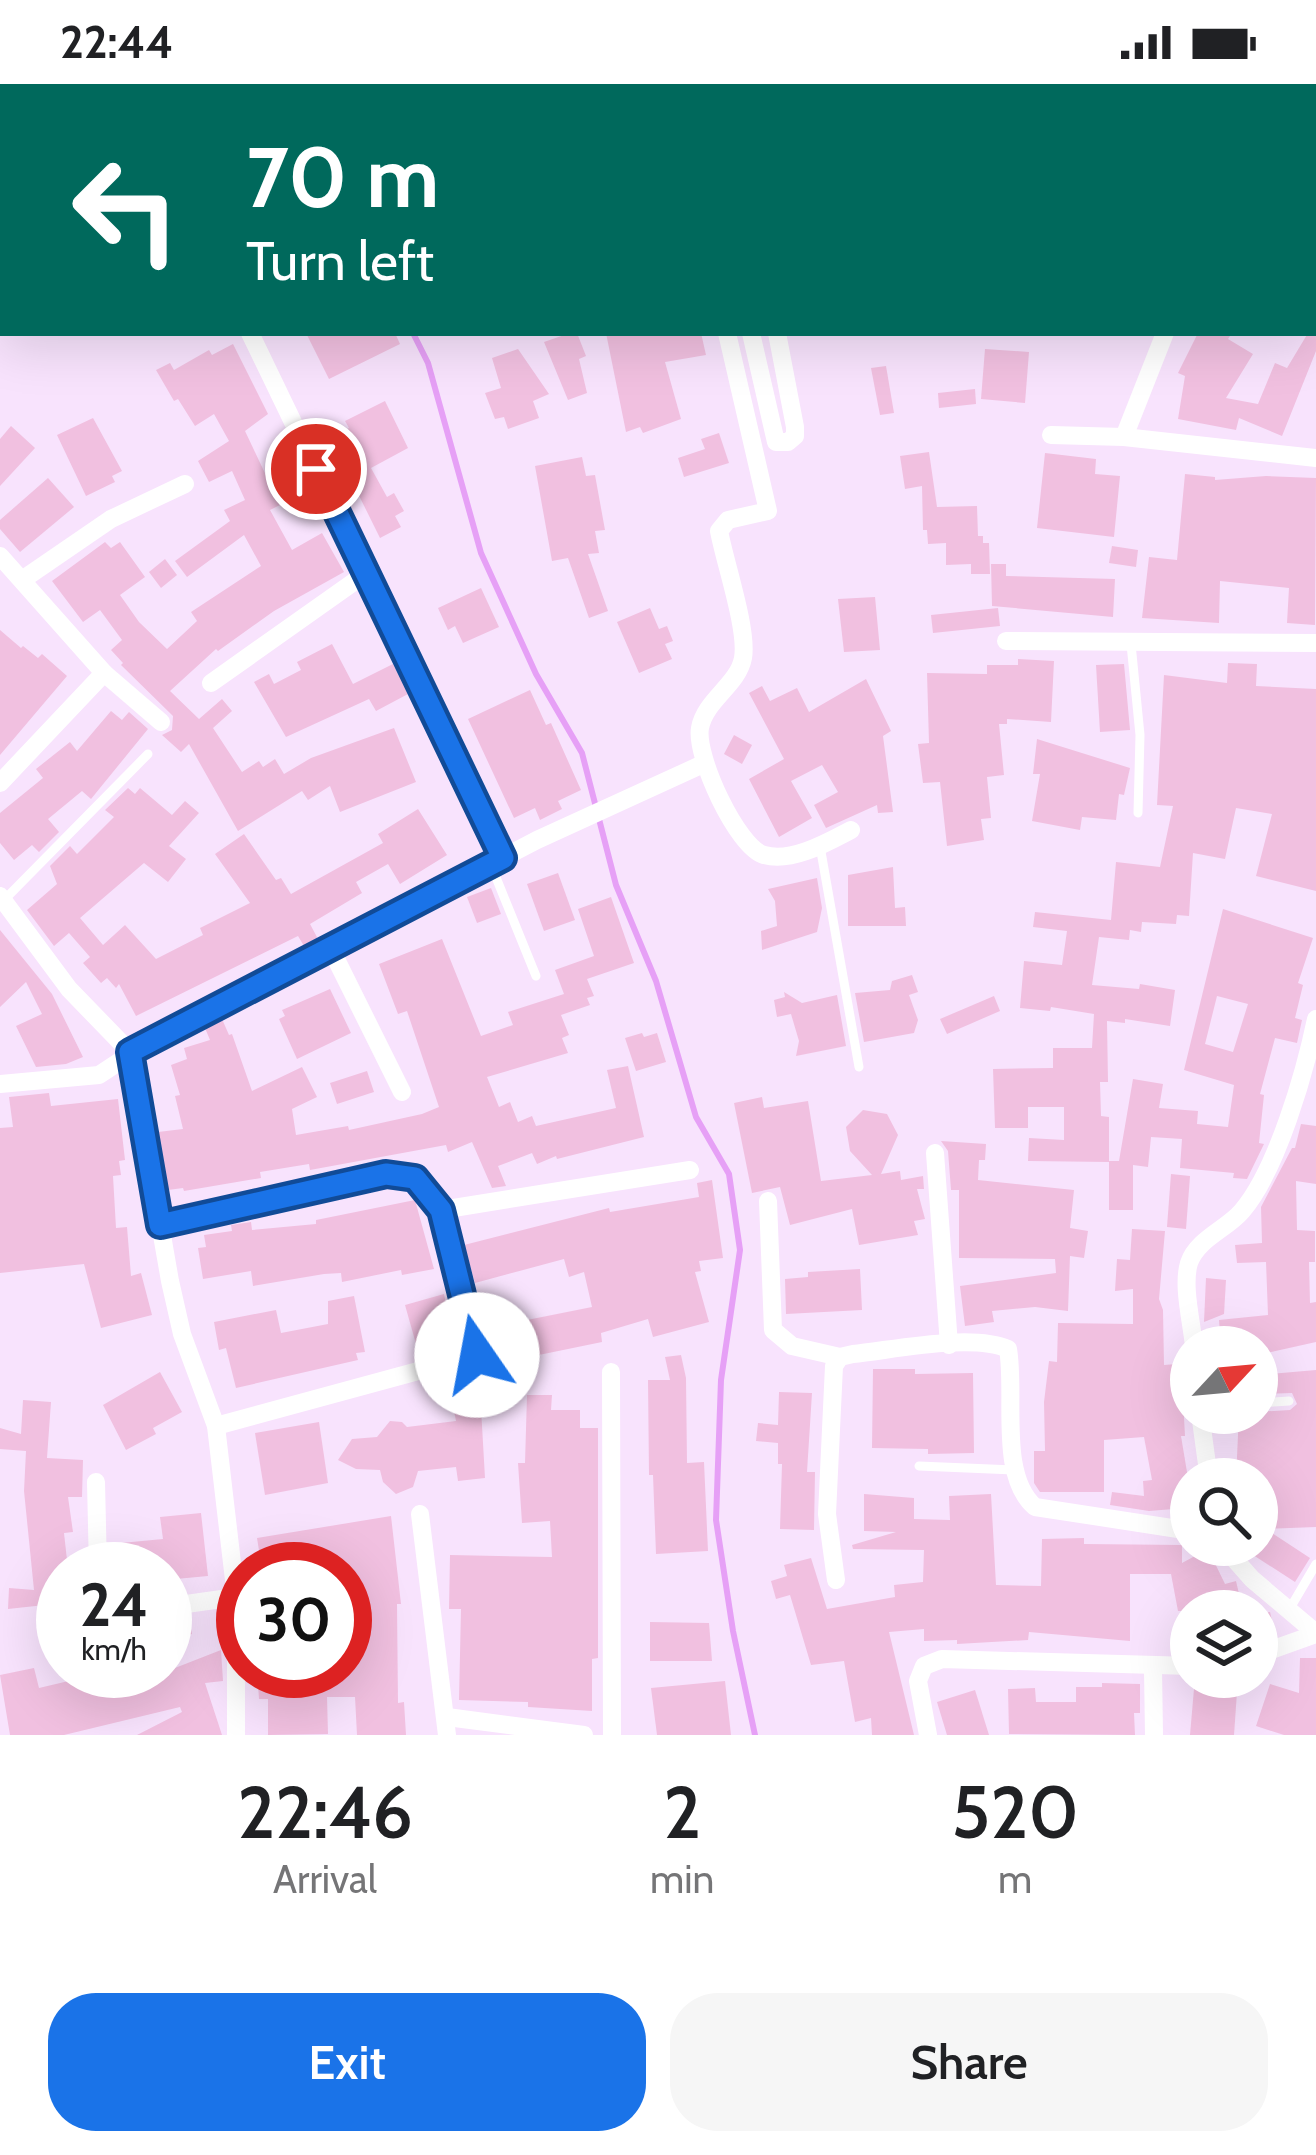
<!DOCTYPE html>
<style>
body{margin:0;font-family:Cabin,sans-serif;background:#f6f6f6;color:#202124;height:100vh;display:flex;flex-direction:column;font-size:45px;white-space:nowrap}
*{box-sizing:border-box;margin:0}
p{font-size:39px;color:#757577}
.icon{flex:none;width:66px;height:66px;fill:none;stroke:currentColor;stroke-width:2;stroke-linecap:round;stroke-linejoin:round}
.map{position:relative;height:1651px;overflow:hidden}
.details{display:flex;flex-direction:column;background:#fff;flex:1}
.details>*{flex:none}
.banner{position:absolute;left:0px;top:0px;width:1317px;height:252px;box-shadow:0 12px 48px #0002;background:#00695c;color:#fff;overflow:hidden}
.needle{width:78px;rotate:64deg}
.fabs{position:absolute;left:1170px;top:1242px;display:grid;gap:24px}
.fabs a{display:grid;place-items:center;width:108px;height:108px;border-radius:50%;background:#fff;box-shadow:0 12px 48px #0002;font-size:60px}
.speed{position:absolute;left:36px;top:1458px;display:flex;gap:24px;font-size:60px;font-weight:700;text-align:center}
.speed>*{display:grid;place-content:center;width:156px;height:156px;border-radius:50%;background:#fff;box-shadow:0 12px 48px #0002;line-height:1}
.speed small{font-size:30px;font-weight:400}
.speed .limit{border:18px solid #d22;background:#fff;color:#111}
.pin{position:absolute;display:grid;place-items:center;width:102px;height:102px;color:#fff;margin:-51px;border:6px solid #fff;border-radius:50%;box-shadow:0 3px 12px #0007}
.me{position:absolute;width:132px;margin:-66px;rotate:348deg;stroke-linejoin:round;filter:drop-shadow(0 0 9px #0008)}
.turn{display:flex;align-items:center;gap:42px;height:252px;padding:0 48px;font-size:54px}
.turn .icon{width:156px;height:156px;stroke-width:2.5}
.turn b{display:block;font-size:84px;line-height:102px}
.eta{display:flex;justify-content:space-evenly;align-items:center;height:204px;text-align:center}
.eta b{font-size:72px;font-weight:600;line-height:84px}
.action{display:flex;gap:24px;margin-top:auto;padding:24px 48px}
.action a{flex:1;height:138px;border-radius:48px;background:#1a73e8;color:#fff;font-size:48px;font-weight:600;line-height:138px;text-align:center}
.action a+a{background:#f6f6f6;color:#202124}
.status{display:flex;justify-content:space-between;align-items:center;height:84px;padding:0 60px;background:#fff;direction:ltr}
.status svg{height:33px;fill:currentColor}
.map>svg:first-child{display:block}
.lines{fill:none;stroke-linecap:round;stroke-linejoin:round}
.stream{stroke:#e6a0f6;stroke-width:6}
.building{fill:#f1c0e0;fill-rule:evenodd}
.lane{stroke:#fff;stroke-width:9}
.street{stroke:#fff;stroke-width:18}
.route-casing{stroke:#114b97;stroke-width:30}
.route{stroke:#1a73e8;stroke-width:21}
</style>
<div class="status"><b>22:44</b><svg viewBox="0 0 49 12"><path d="M0 12V9h3v3zM5 12V6h3v6zM10 12V3h3v9zM15 12V0h3v12zM26 1h20v11H26zM47 4h2v5h-2z"/></svg></div>
<div class="map">
<svg width="1316" height="1651" viewBox="0 0 1316 1651">
<rect width="100%" height="100%" fill="#f8e3fd"/>
<g class="lines">
<g class="stream">
<path d="M274,0l2,3"/>
<path d="M413,249l15,30 53,190 55,121 46,79 34,132 40,96 40,136 33,57 11,76 -19,130 -5,140 17,111 22,104"/>
</g>
</g>
<g class="building">
<path d="M1316,235v32l-34,85 -43,-18 -3,12 -58,-11 7,-43 -7,-3 20,-40h34l-4,6 25,15 -27,44 32,6 17,-41 12,5 21,-35h6z"/>
<path d="M306,249h89l5,11 -71,35z"/>
<path d="M570,249h7l9,23 -7,3 8,34 -19,7 -24,-58z"/>
<path d="M606,249h95l5,22 -41,7 16,57 -38,14 -3,-6 -14,5z"/>
<path d="M233,260l35,70 -23,17 35,74 -10,5 22,40 30,-17 22,39 -70,39 -56,40 -2,-2 -46,42 29,28 23,-20 10,12 -19,17 29,44 17,-11 4,6 12,-8 9,15 27,-16 83,-30 22,54 -76,30 -10,-26 -22,14 -6,-9 -64,40 -49,-87 -8,8 -19,-17 10,-5 1,-14 -52,-51 2,-2 -12,-13 11,-10 -22,-30 -17,12 -31,-41 53,-39 6,6 9,-6 25,35 -25,18 19,27 28,27 30,-28 -6,-9 70,-46 -17,-31 -57,42 -12,-16 55,-40 -6,-11 21,-10 -13,-29 -23,11 -11,-21 31,-20 -15,-27 -19,12 -17,-27 -4,2 -18,-31 14,-7 4,7 35,-20 3,5z"/>
<path d="M518,265l31,45 -16,7 6,17 -31,11 -4,-12 -9,2 -10,-26 16,-5 -9,-30z"/>
<path d="M985,265l44,3 -4,51 -44,-4z"/>
<path d="M886,282l8,47 -14,2 -9,-47z"/>
<path d="M975,305l1,15 -37,4 -1,-15z"/>
<path d="M385,317l23,47 -37,20 16,29 7,-4 10,18 -9,5 6,11 -21,11 -50,-101 19,-9 -4,-7z"/>
<path d="M93,334l29,53 -10,5 3,6 -29,14 -29,-61z"/>
<path d="M11,342l24,22 -35,38v-47z"/>
<path d="M719,349l10,30 -45,14 -6,-19 27,-9 -4,-10z"/>
<path d="M929,368l8,55 40,-1 1,30h5v7h6l1,31h-19v-10l-25,1v-22l-18,1 -1,-14h-4l-1,-44 -17,3 -5,-33z"/>
<path d="M1045,369l51,6 -1,15 25,2 -6,61 -77,-9z"/>
<path d="M582,373l4,19 9,-1 10,55 -10,1 4,22 -11,1 20,57 -19,7 -21,-60 -16,3 -17,-95z"/>
<path d="M1185,390l30,3v3l51,-4 50,2 -1,147 -28,-2 2,-35 -69,-7 -1,42 -77,-5 7,-61 28,3z"/>
<path d="M48,394l26,29 -54,45 -20,-23v-9z"/>
<path d="M1112,462l26,4 -2,17 -27,-4z"/>
<path d="M165,475l12,16 -16,13 -12,-16z"/>
<path d="M991,480h15v12l109,3 -2,38 -121,-11z"/>
<path d="M481,504l18,39 -36,16 -8,-17 -7,4 -10,-22z"/>
<path d="M875,513l5,53 -36,2 -6,-53z"/>
<path d="M650,524l9,21 8,-3 6,15 -8,3 7,15 -33,14 -22,-51z"/>
<path d="M998,524l2,18 -67,7 -2,-18z"/>
<path d="M0,546l21,18 2,-2 15,12 4,-4 25,22 -67,79z"/>
<path d="M332,560l21,40 40,-20 15,30 -32,17 -7,-12 -83,38 -32,-55 15,-8 5,10 27,-14 -4,-8z"/>
<path d="M1018,575l36,2 -3,61 -44,-3v5h-8l5,51 -17,2 4,41 -10,1 3,21 -37,6 -7,-64 -17,1 -5,-39 11,-1 -2,-70 60,1v-9h31z"/>
<path d="M1228,579l29,1 -1,22 60,3v202l-60,-15 16,-62 -36,-6 -11,51 -32,-6 -4,63 -12,-1 -1,9 -34,-2 -1,10 -11,-2 -1,10 -30,-3 -7,48 47,4 1,-5 35,6 -5,36 -45,-7v4l-18,-2 1,61h-8l1,34 8,1v44h10l14,-82 30,5 -4,24 39,3 -1,13 31,3 6,-42 -50,-15 39,-161 90,29 -15,45 5,2 -8,33 7,2 -5,23 -22,-5 -15,56 4,1 -5,48 5,1 -17,35 -14,-1 1,-5 -54,-5 2,-29 -31,-2 -3,30 -15,-2v45h-24v-48l-81,-1 1,-23 35,2v-33h-36v21h-33l-2,-59 60,-1v-20h39l2,-34 -43,-7 -1,4 -30,-3 4,-47 38,4 5,-34 -34,-4 2,-15 76,8 5,-58 44,5 13,-61 -16,-1 7,-130 63,8zM1217,912l31,8 -15,48 -28,-8z"/>
<path d="M1124,580l6,66 -30,2 -4,-67z"/>
<path d="M866,595l25,52 -8,5 10,76 -15,1 -1,-8 -51,23 -12,-23 24,-13 -16,-27 -31,16 21,37 -33,19 -30,-58 35,-20 -35,-66 13,-7 8,15 27,-13 12,24z"/>
<path d="M530,606l16,35 5,-2 30,67 -23,11 4,8 -22,11 -5,-12 -21,10 -46,-99z"/>
<path d="M111,627l11,9 7,-8 19,17 -57,70 -9,-8 -34,28 11,13 -20,20 -7,-7 -18,15 -14,-17v-30l43,-35 -7,-9 34,-27 7,9z"/>
<path d="M734,651l18,10 -10,19 -18,-10z"/>
<path d="M1037,655l93,29 -6,27 -5,-1 -3,26 -34,-3 -2,13 -48,-9 8,-47h-7z"/>
<path d="M128,704l7,6 5,-6 32,27 13,-14 14,12 -30,33 17,13 -18,23 -24,-19 -64,55 23,27 22,-20 31,34 47,-24 -3,-7 50,-25 -35,-49 29,-20 32,46 5,-2 10,16 92,-51 -5,-9 40,-25 29,46 -47,29 -12,-20 -32,18 6,11 -52,31 8,15 -14,7 -6,-10 -162,80 -17,-32 -3,4 -9,-10 -6,5 -18,-20 7,-6 -21,-24 -15,13 -27,-36 30,-26 -7,-18 20,-20 7,8 37,-37 -9,-7z"/>
<path d="M893,783l2,41 10,-1 1,19h-58v-51z"/>
<path d="M558,789l17,47 -31,11 -17,-47z"/>
<path d="M817,794l5,30 -5,24 -55,18 -1,-19 16,-5 -2,-25 -7,-12z"/>
<path d="M491,804l10,26 -24,9 -10,-26z"/>
<path d="M611,813l23,66 -47,16 7,17 -7,2 3,7 -29,10 8,20 -7,3 6,15 -81,24 12,30 11,-5 8,20 14,-6 4,10 80,-18 -9,-38 21,-4 16,71 -87,22 -1,-3 -19,8 -5,-11 -34,13 8,20 -14,2 -20,-46 -24,10 -2,-7 -136,25 -1,-6 -49,8 1,6 -77,13 -1,-3 -15,2 -10,-58 25,-3 -8,-33 5,-1 -9,-30 16,-6 -3,-11 26,-8 -5,-12 17,-9 7,16 3,-1 20,57 50,-24 15,30 -25,12 4,26 52,-9 1,4 73,-16 17,-7 -32,-96 -9,3 -19,-50 63,-25 39,97 32,-11 -5,-13 56,-18 -9,-24 39,-14 -16,-47z"/>
<path d="M0,846l52,64 31,63 -17,7 -30,3 -20,-41 26,-12 -16,-32 -26,25z"/>
<path d="M912,891l6,17 -9,3 9,25 -4,13 -50,9 -9,-49 35,-3 2,-9z"/>
<path d="M330,905l21,44 -54,26 -18,-40 6,-3 -3,-6z"/>
<path d="M784,908l18,11 35,-8 9,51 -50,10 3,-15 -8,-27 -14,3 -3,-17 11,-3z"/>
<path d="M994,912l6,15 -53,23 -7,-15z"/>
<path d="M642,949l2,4 13,-4 9,29 -30,9 -11,-33z"/>
<path d="M367,987l7,21 -37,12 -7,-21z"/>
<path d="M49,1009l2,13 67,-7 7,61 -6,1 2,14 -8,1 3,52 11,-1 4,49 10,-3 11,42 -51,13 -17,-64 -84,9v-145l13,-1 -4,-30z"/>
<path d="M762,1013l2,11 44,-7 13,80 51,-6 -22,-24 -4,-24 17,-17 24,4 11,21 -17,39 19,-3 1,9 22,-4 1,13h-7l8,30 -11,2 4,14 -59,10 -7,-36 -62,16 -10,-38 -28,6 -18,-90z"/>
<path d="M1301,1040l15,2v58l-20,-3 1,49 18,1v31h-6l1,41 6,-1v40l-59,13v-8h-36l-2,-27 49,-5 -2,-53 -29,1 -2,-18 27,-2 -1,-36 31,-59h3z"/>
<path d="M941,1057l45,3 -1,16h-6l-1,20 96,10 -4,38 18,3 -4,27 -14,-2 -2,55 -33,-4 -43,4 2,11 -29,4 -5,-40 96,-13 -1,-14 -96,-1v-68h-8l-3,-39z"/>
<path d="M1171,1090l19,2 -4,53 -19,-2z"/>
<path d="M712,1096l11,78 -24,3 2,10 -6,1 14,50 -56,15 -5,-18 -47,14 1,9 -68,14 -7,-36 65,-13 -8,-35 -15,5 -5,-18 -89,24 -11,-38 145,-37 1,4 89,-15 -2,-14z"/>
<path d="M415,1116l19,69 -32,6 -1,-5 -59,12 -1,-9 -17,1 -71,12 -2,-15 -48,8 -5,-31 8,-1 -2,-12 28,-4 -1,-6 20,-3 1,8 64,-6v-4z"/>
<path d="M1132,1145l33,2 -6,68 4,11 1,55 13,-1 6,35 2,37h-4l6,36 -1,36 -37,3 -39,-6 2,-13 32,4 -1,-15 9,-1 -8,-43 -40,3v52h-64l-6,-9v-32h11l-1,-49 5,-41 8,1 1,-39 75,1v-35l-18,2 2,-32 13,1z"/>
<path d="M860,1185l2,41 -76,4 -1,-35 23,-2v-5z"/>
<path d="M1206,1194l20,2 -2,34 -20,8z"/>
<path d="M444,1210l10,48 -36,9 -13,-46z"/>
<path d="M354,1212l11,56 -9,1 2,7 -122,28 -10,-40 -7,2 -5,-28 62,-12 5,23 47,-9v-23z"/>
<path d="M681,1271l5,23 1,85 17,-1 4,89 -52,3 -3,-79h-4l-1,-95h22l-5,-23z"/>
<path d="M873,1285h42v5l58,-1 1,80 -46,1v-5l-56,-1z"/>
<path d="M1316,1286v157l-50,2 44,29 -15,24 -48,-31 5,-6h5l5,-16h-5v-5l7,-4 -7,-41h-21l3,-66 51,-3 7,-6 -5,-11 -35,1v-19z"/>
<path d="M160,1288l22,40 -29,16 3,6 -30,16 -23,-45z"/>
<path d="M779,1308l33,1 -5,79h8l-1,58 -34,-1 2,-65h-4v-21l-22,-2 2,-18 20,2z"/>
<path d="M527,1311h25l-1,15h29v18h18v230l-6,1v52l-64,-4v-5l-69,-2 2,-91h-12l1,-54 102,2 -2,-36 -28,2 -4,-60h7z"/>
<path d="M23,1316l28,2 -4,56 36,2 -1,37h-14l5,35 -9,1 4,36h-5v34l-55,6 1,-21 25,2 -10,-99 2,-40 -26,-2v-21l21,6z"/>
<path d="M481,1324l4,70 -27,3 -2,-14 -38,4 -5,16 -17,7 -13,-12 -3,-12 -24,-1 -18,-9 14,-21 25,-2 13,-16 12,1 5,5 49,-6 -2,-10z"/>
<path d="M319,1338l9,61 -63,12 -10,-62z"/>
<path d="M864,1410l50,4v21l36,1 -1,-24 42,-2 5,91 45,1 1,-47 42,-1v6l98,1v18l26,-14 17,35 11,-3 7,30h-65l-7,-37h-41v67l-101,-9 -1,8 -71,4v-4l-33,1v-12l-35,3 25,103h-42l-1,-17 -16,4 -11,-61 -33,4 -21,-70 -14,4 -5,-18 16,-5 -3,-11 27,-7 16,51 68,-12 -1,-12 29,-3 1,-32 -71,-1 -1,-4 44,-13 -32,-1z"/>
<path d="M201,1429l7,63 -43,4v-11h-41l-3,-26 42,-4 -3,-22z"/>
<path d="M391,1432l10,88h-4l1,99 6,-1 2,33h-49l-2,-38h-28l1,37 -60,1v-36h-9l-1,-14 22,-2 -2,-12h67v-109l-41,7h-42l-5,-31z"/>
<path d="M1270,1528l5,22 -18,4v-24z"/>
<path d="M189,1535l3,15 -18,4 -3,-15z"/>
<path d="M650,1538l59,1 3,38h-62z"/>
<path d="M221,1566l2,31 -18,2 17,52h-85l45,-23 -2,-5 -116,28h-54l-10,-60 34,-7 5,20 72,-17h12l3,10 30,-10 1,4z"/>
<path d="M1300,1574h16v77h-32l-28,-9 14,-42 29,9z"/>
<path d="M725,1597l6,54h-74l-6,-47z"/>
<path d="M1102,1599l38,1v29h-6l1,22 -126,-1 -1,-45 27,-1 1,14h40v-15h26z"/>
<path d="M1194,1605l43,3 -3,43h-44z"/>
<path d="M975,1606l14,45h-42l-10,-33z"/>
</g>
<g class="lines">
<g class="lane">
<path d="M0,117l3,-4"/>
<path d="M1131,560l9,91 -2,78"/>
<path d="M820,762l39,221"/>
<path d="M491,781l45,111"/>
<path d="M3,817l145,-147"/>
<path d="M1257,1319l32,-2"/>
<path d="M919,1382l95,4"/>
<path d="M1289,1526l27,-46"/>
</g>
<g class="street">
<path d="M408,0v3"/>
<path d="M686,0v3"/>
<path d="M712,0v3"/>
<path d="M739,0v3"/>
<path d="M169,3l2,-3"/>
<path d="M250,249l253,525"/>
<path d="M727,249l41,178 -40,9 -9,11c6,32 29,99 24,127 -5,27 -38,42 -43,70 -5,28 37,119 64,127 28,8 64,-13 87,-25"/>
<path d="M751,249l25,109h12l7,-6v-9l-18,-94"/>
<path d="M1051,351l73,2 192,21"/>
<path d="M1124,353l41,-104"/>
<path d="M0,472l104,117 -104,110"/>
<path d="M22,496l89,-61 74,-35"/>
<path d="M1006,557l310,2"/>
<path d="M104,589l57,49"/>
<path d="M211,599l154,-109"/>
<path d="M0,812l69,93 61,63 40,229 12,53 34,92 20,171v138"/>
<path d="M331,865l71,143"/>
<path d="M0,1000l99,-9 50,-33 388,-202 166,-76"/>
<path d="M935,1069l14,192"/>
<path d="M768,1117l5,129 19,16 48,11"/>
<path d="M160,1141l225,-51 30,4 26,32 249,-40"/>
<path d="M1194,1263c-2,-24 -12,-61 -5,-84 8,-24 38,-34 53,-52 35,-41 63,-139 74,-192"/>
<path d="M611,1288l1,363"/>
<path d="M1200,1329l9,66"/>
<path d="M216,1342l261,-71 -36,-145"/>
<path d="M96,1398l2,87"/>
<path d="M420,1430l27,221"/>
<path d="M1222,1461l30,34 64,54"/>
<path d="M836,1496l-9,-66 7,-148 6,-9 13,-3c40,-4 119,-21 155,-5 8,46 -10,126 27,158l156,24"/>
<path d="M165,1523l71,-10"/>
<path d="M1257,1571l59,-21"/>
<path d="M1153,1584l1,67"/>
<path d="M447,1633l137,18"/>
<path d="M928,1651l-10,-54 6,-15 18,-7 249,7"/>
</g>
</g>
<g class="lines">
<g class="route-casing">
<path id="route" d="M316,385l187,389 -373,194 30,173 226,-51 29,4 26,32 36,145"/>
</g>
<use href="#route" class="route"/>
</g>
</svg>
<div class="fabs">
<a><svg class="needle" viewBox="-14 -14 28 28"><path d="M0-13l5 13h-10z" fill="#e53935"/><path d="M0 13l5-13h-10z" fill="#757577"/></svg></a>
<a><svg class="icon" aria-label="search" viewBox="0 0 24 24"><circle cx="10" cy="10" r="6"/><path d="M15 15l6 6"/></svg></a>
<a><svg class="icon" aria-label="layers" viewBox="0 0 24 24"><path d="M12 4l9 5-9 5-9-5zM3 14l9 5 9-5"/></svg></a>
</div>
<div class="speed"><div>24<small>km/h</small></div><div class="limit">30</div></div>
<div class="pin" style="left:316px;top:385px;background:#d93025"><svg class="icon" aria-label="arrive" viewBox="0 0 24 24"><path d="M6 21V4h12l-3 4 3 4H6"/></svg></div>
<svg class="me" style="left:477px;top:1271px" viewBox="-20 -20 40 40"><circle r="19" fill="#fff"/><path d="M0-13L10 11 0 6-10 11z" fill="#1a73e8"/></svg>
<div class="banner">
<div class="turn"><svg class="icon" aria-label="left" viewBox="0 0 24 24"><path d="M17 20v-9H6M10 6l-5 5 5 5"/></svg><div><b>70 m</b>Turn left</div></div>
</div>
</div>
<section class="details">
<div class="eta">
<div><b>22:46</b><p>Arrival</p></div>
<div><b>2</b><p>min</p></div>
<div><b>520</b><p>m</p></div>
</div>
<div class="action"><a>Exit</a><a>Share</a></div>
</section>
